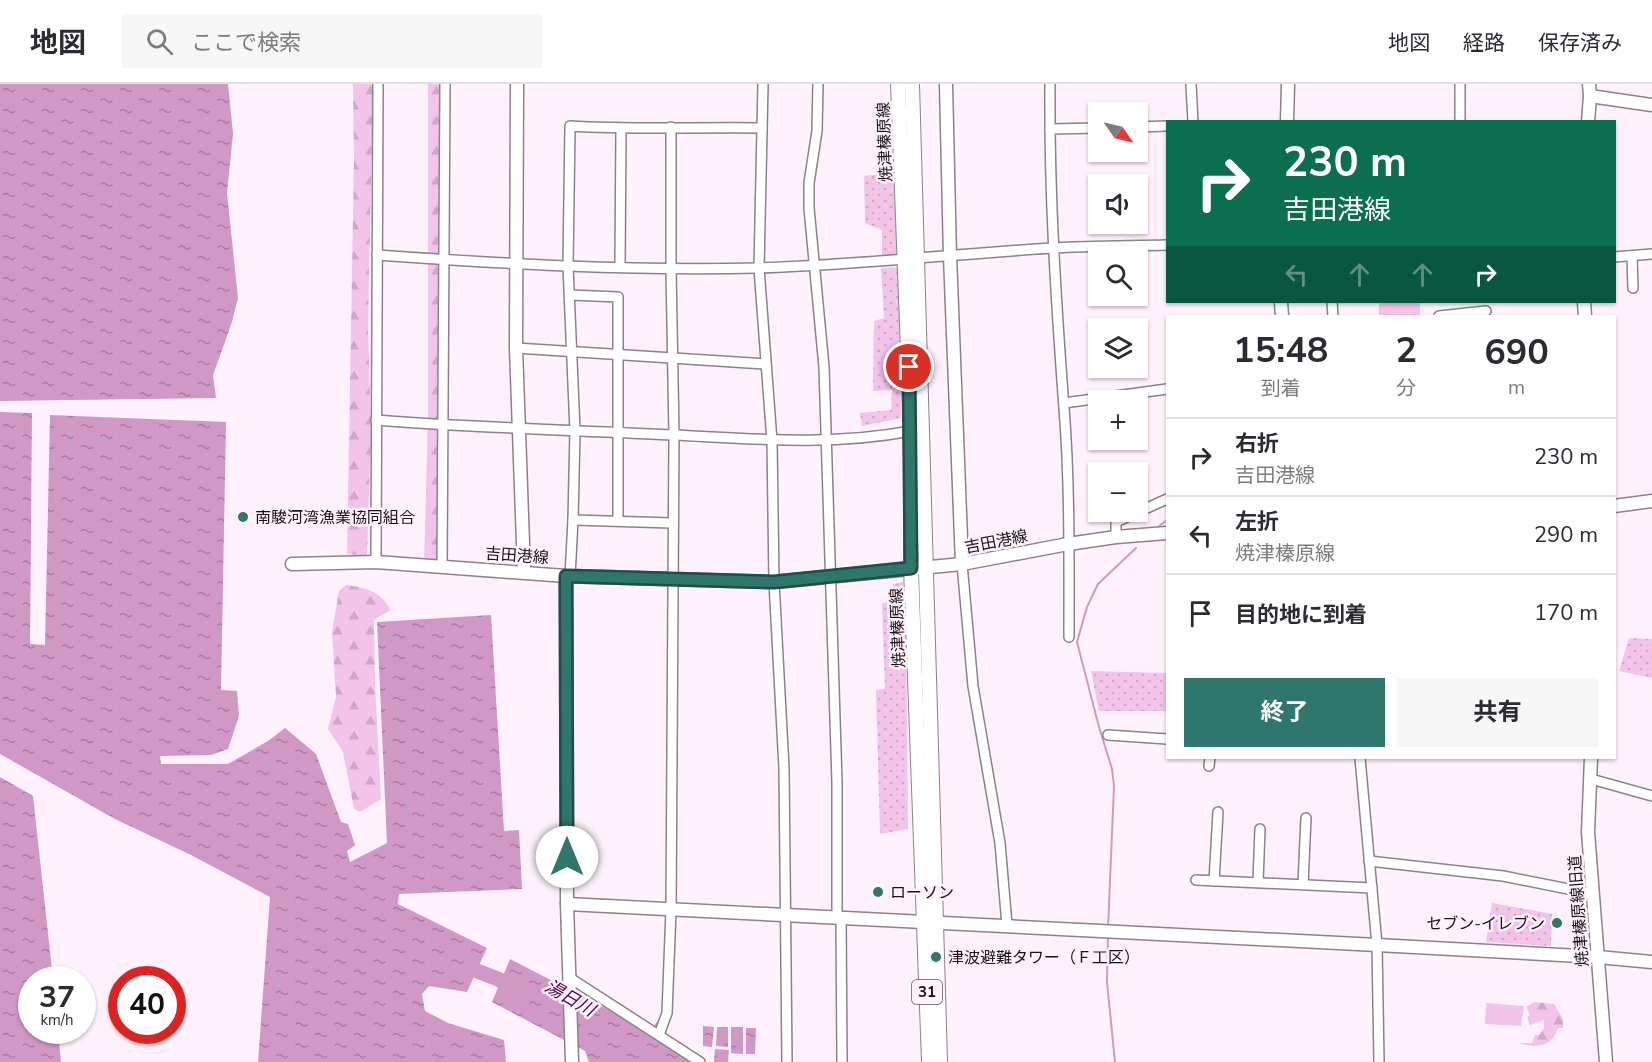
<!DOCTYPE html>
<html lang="ja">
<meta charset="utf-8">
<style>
body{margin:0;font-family:"Nunito Sans","Noto Sans JP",sans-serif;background:#f7f7f7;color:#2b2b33;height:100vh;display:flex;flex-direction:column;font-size:22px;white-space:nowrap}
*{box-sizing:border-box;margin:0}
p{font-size:20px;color:#7c7c81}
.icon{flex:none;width:33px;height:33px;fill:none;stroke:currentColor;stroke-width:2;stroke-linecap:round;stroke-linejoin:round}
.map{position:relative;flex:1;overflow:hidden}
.drawer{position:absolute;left:1166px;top:231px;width:450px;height:444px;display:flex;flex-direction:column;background:#fff;border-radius:0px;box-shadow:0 2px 4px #0004}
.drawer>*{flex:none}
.top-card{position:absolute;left:1166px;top:36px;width:450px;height:183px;border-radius:0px;box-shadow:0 2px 4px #0004;background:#0b6e4f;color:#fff;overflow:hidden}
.needle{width:39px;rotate:124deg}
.tools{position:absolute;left:1088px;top:18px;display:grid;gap:12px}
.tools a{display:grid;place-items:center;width:60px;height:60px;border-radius:0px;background:#fff;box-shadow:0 2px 4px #0004;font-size:30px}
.speed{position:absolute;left:18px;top:882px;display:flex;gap:12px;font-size:30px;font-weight:700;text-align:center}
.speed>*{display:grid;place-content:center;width:78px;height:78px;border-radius:50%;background:#fff;box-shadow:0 2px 4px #0004;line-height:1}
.speed small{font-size:15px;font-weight:400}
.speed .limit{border:9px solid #d22;background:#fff;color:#111}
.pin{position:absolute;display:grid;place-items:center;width:51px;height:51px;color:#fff;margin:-26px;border:3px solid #fff;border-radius:50%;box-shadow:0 2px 6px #0007}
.me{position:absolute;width:66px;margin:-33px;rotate:0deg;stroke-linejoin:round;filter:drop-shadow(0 0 4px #0008)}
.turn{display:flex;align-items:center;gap:21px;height:126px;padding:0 18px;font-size:27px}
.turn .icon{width:78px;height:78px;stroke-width:2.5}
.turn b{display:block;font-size:42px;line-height:51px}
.lanes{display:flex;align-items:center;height:57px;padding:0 18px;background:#0003;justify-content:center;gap:30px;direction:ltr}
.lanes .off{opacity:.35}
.eta{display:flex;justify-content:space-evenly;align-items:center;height:102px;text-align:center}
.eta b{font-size:36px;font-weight:700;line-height:42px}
.button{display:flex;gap:12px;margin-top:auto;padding:12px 18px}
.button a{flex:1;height:69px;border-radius:0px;background:#2f766d;color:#fff;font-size:24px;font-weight:700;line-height:69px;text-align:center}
.button a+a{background:#f7f7f7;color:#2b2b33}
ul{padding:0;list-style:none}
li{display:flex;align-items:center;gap:18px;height:78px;padding:0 18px;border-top:2px solid #e1e1e2}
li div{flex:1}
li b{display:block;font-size:22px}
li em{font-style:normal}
header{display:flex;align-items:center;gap:36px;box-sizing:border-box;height:84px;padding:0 30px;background:#fff;border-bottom:2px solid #e1e1e2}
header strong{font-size:28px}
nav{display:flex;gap:33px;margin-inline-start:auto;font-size:21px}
.search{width:420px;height:54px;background:#f7f7f7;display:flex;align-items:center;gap:15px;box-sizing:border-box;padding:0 21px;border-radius:0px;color:#7c7c81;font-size:22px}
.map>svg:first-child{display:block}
.grass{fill:url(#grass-dots)}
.forest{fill:url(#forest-firs)}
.park{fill:#f3c3e9}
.water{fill:url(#water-ripples)}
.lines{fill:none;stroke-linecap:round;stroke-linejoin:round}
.stream{stroke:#d198c6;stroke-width:2}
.river{stroke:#d198c6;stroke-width:15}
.street-casing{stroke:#8d818a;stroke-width:12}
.secondary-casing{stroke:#8d818a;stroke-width:15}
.primary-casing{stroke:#8d818a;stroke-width:16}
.street{stroke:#fff;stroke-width:9}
.secondary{stroke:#fff;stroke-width:12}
.primary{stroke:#fff;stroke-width:14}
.route-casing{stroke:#1f4d47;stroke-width:15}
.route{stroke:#2f766d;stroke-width:10}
.poi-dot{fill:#2f766d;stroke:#fff2fc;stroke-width:2}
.labels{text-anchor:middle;stroke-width:5;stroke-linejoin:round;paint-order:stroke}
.shield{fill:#fff2fc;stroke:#5d565c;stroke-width:1.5}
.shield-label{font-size:15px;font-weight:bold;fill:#181317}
.street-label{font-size:16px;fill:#181317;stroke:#fff2fc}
.poi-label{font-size:16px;fill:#181317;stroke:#fff2fc;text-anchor:start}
.water-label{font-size:18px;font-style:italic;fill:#4d0745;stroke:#fff2fc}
</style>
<header>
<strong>地図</strong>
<div class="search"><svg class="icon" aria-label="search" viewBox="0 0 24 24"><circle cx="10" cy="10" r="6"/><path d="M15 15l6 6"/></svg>ここで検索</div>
<nav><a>地図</a><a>経路</a><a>保存済み</a></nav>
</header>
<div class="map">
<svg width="1652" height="978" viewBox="0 0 1652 978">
<defs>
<pattern id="grass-dots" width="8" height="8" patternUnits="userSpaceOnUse" patternTransform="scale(1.5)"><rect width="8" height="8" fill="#f3c3e9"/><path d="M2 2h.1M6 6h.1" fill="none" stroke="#d0a7c7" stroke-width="1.8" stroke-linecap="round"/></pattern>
<pattern id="forest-firs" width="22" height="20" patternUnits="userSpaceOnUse" patternTransform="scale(1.5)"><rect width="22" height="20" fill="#f3c3e9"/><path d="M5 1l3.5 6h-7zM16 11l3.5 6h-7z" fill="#d0a7c7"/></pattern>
<pattern id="water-ripples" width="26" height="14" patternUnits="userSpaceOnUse" patternTransform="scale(1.5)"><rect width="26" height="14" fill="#d198c6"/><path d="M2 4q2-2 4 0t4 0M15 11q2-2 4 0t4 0" fill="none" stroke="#a97ba0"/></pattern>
</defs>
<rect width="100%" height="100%" fill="#fff2fc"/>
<g class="grass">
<path d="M897,88l2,83h-17v-25l-17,-7 -1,-47z"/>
<path d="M900,183l1,151 -39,8 -2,-13 31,-3 1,-20 -19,1 1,-70 10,-3 -3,-50z"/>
<path d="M903,498l3,55 2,192 -28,5 -4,-144 9,-1 -3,-85 11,-5v-15z"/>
<path d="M1629,554l23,1v39l-33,-7z"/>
<path d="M1091,587l76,2v38h-68z"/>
<path d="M1492,819l60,11 -1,32 -65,-4z"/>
</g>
<g class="forest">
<path d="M353,0h20l-5,243 3,105 -4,124 -20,-2 7,-395z"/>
<path d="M428,0h17l-3,482 -18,-1 4,-148z"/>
<path d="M346,501c18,2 37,7 44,25l-16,10 1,65 6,114 -21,13 -6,-3 -11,-57 -15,-23 8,-32 -4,-65 7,-41z"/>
<path d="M1534,918l20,2 9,15v9h-5c-6,20 -23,20 -39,15h13l3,-8h4l5,-7v-8l-14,5 -3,-8 3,-2 -4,-8z"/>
</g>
<g class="park">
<path d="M1379,218h41v13l-41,1z"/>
<path d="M1486,919l38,3 -3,20 -36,-2z"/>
</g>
<g class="water">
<path d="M0,0h228l5,50 -6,59 11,105 -7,27 -18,50 3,23 -216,3z"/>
<path d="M0,328l32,1 -2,231 15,1 5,-230 176,7 -5,268 16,1 2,25 -11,33 -17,6 -51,1 1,8h67l40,-23 17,-13 31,26 25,68 7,2 7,21 -8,6 3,11 37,-19 -10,-221 114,-7 13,216 15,-1 3,59 -123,5 -1,10 89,44 -20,44 -38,-6 -7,8 3,17 23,12 56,17 2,22h-248l12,-165 -79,-42 -76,-36 -115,-65z"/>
<path d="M0,693l33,19 20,183 -21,1v50l26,1 3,31h-61z"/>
<path d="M510,875l163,84 20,19h-104l-4,-11 -93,-49z"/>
<path d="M703,942l11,1 -2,20 -9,-1z"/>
<path d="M717,943h11v20l-12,-1z"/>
<path d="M731,943h12v27l-12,-1z"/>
<path d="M746,944h10l-1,26h-9z"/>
<path d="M715,965l14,1 -1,12h-14z"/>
</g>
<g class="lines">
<g class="stream">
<path d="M1158,443l9,-7"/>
<path d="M1108,844l6,-142 -2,-17 -13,-42 -22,-85 10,-35 11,-23 38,-36"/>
<path d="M1108,852l-1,46 8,80"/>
<path d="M655,942l6,-8"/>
</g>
<path class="river" d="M477,887l21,8 21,12"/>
<g class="street-casing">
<g id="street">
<path d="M763,0l-4,184 13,173 2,141 10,186 3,294"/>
<path d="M818,0l-1,47 -8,52v25l15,159 13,416v134"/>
<path d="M1050,0c-1,108 6,217 14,324 6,75 5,154 5,229"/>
<path d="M1191,0l2,38"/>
<path d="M1460,38v-38"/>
<path d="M1137,43l30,-1"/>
<path d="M1050,45l48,-1"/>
<path d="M377,171c127,9 254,16 381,13 99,-3 197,-14 295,-20 38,-2 76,-2 114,-3"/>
<path d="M1632,172l1,32"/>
<path d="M1614,173l38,-3"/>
<path d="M620,182l1,-137"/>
<path d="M570,211l48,2v223"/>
<path d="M1332,218l1,14"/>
<path d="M1439,232l47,-5"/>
<path d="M516,264l250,16"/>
<path d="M1064,319l103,-14"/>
<path d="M376,336c100,8 200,10 299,15 81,4 156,11 236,-4"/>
<path d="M672,439l-99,-3 2,-89 -7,-165 2,-140c64,4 128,1 192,2"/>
<path d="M1116,453v-15l51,-23"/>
<path d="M376,478l2,-478"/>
<path d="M962,480l11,122 27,157 7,82"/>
<path d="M442,482l3,-482"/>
<path d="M570,492l3,-56"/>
<path d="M1108,651l59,4"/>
<path d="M1360,674l17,187 2,117"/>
<path d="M1209,682l1,-8"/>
<path d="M1591,695l61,17"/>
<path d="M1369,777l134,15 90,18"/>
<path d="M1196,796l176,8"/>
<path d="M1214,797l4,-69"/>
<path d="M1258,798l2,-53"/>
<path d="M1303,800l3,-66"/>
<path d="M841,834l1,144"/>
<path d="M570,894l130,84"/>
<path d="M659,951l8,-22 4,-103 3,-475 -3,-166v-142"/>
</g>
</g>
<g class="secondary-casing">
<g id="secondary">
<path d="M517,0l-1,264 8,223"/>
<path d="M946,0l4,172 12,308"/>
<path d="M1590,12l62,9"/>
<path d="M1287,38l1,-38"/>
<path d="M1588,38l2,-26 -1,-12"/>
<path d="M1281,218l1,14"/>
<path d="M1584,218l1,14"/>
<path d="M1614,422l38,-5"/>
<path d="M292,480l84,-2 190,14 208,6 188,-18 106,-20 48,-7 51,-4"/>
<path d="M566,492l1,328 5,158"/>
<path d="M1591,674l-3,74 18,230"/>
<path d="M567,820l810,41 221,12 54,5"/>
</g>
</g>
<g class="primary-casing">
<g id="primary">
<path d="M898,0l13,347v137l18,494"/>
<path d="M912,0l28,978"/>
</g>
</g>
<use href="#street" class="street"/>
<use href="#secondary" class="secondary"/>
<use href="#primary" class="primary"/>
</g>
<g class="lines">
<g class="route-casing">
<path id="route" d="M567,773l-1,-281 208,6 137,-14 -2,-201"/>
</g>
<use href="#route" class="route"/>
</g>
<g class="poi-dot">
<circle cx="243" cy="433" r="6"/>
<circle cx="878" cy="808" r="6"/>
<circle cx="1557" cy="839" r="6"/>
<circle cx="936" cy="873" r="6"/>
</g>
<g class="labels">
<rect class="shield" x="912" y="896" width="30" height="24" rx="4.5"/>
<g class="shield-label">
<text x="927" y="913">31</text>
</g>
<g class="street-label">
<text transform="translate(884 58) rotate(-92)" y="6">焼津榛原線</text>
<text transform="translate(996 457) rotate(-11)" y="6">吉田港線</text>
<text transform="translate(517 471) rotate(4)" y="6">吉田港線</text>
<text transform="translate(897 544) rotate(-92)" y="6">焼津榛原線</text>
<text transform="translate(1578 827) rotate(-94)" y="6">焼津榛原線旧道</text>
</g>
<g class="poi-label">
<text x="255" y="439">南駿河湾漁業協同組合</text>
<text x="890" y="814">ローソン</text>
<text x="1545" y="845" text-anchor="end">セブン-イレブン</text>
<text x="948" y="879">津波避難タワー（Ｆ工区）</text>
</g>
<g class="water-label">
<text transform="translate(570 914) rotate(30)" y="6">湯日川</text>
</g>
</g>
</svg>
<div class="tools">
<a><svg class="needle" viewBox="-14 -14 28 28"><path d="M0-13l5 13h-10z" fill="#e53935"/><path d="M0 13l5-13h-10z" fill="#7c7c81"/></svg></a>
<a><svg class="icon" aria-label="sound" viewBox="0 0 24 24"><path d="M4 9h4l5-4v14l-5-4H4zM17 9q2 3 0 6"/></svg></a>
<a><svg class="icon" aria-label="search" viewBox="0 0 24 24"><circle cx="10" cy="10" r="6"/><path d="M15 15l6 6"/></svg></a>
<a><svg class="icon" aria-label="layers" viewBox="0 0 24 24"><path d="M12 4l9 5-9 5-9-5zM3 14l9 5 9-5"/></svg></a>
<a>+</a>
<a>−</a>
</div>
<div class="speed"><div>37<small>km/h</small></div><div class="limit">40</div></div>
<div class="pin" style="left:909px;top:283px;background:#d93025"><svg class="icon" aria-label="arrive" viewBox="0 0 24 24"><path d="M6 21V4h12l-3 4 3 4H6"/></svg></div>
<svg class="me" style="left:567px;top:773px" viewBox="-20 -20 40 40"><circle r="19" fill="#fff"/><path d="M0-13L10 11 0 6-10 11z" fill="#2f766d"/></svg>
<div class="top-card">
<div class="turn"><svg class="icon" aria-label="right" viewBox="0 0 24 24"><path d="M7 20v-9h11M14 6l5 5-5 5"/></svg><div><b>230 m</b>吉田港線</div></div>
<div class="lanes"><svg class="icon off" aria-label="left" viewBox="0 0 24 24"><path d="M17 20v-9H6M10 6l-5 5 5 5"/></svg><svg class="icon off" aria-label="ahead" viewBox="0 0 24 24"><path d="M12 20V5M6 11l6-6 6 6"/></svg><svg class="icon off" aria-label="ahead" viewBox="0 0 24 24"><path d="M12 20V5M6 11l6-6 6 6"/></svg><svg class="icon" aria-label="right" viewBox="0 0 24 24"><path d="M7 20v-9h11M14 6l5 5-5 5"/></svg></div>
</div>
<section class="drawer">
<div class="eta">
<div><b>15:48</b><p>到着</p></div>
<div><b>2</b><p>分</p></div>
<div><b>690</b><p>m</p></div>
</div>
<ul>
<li><svg class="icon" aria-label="right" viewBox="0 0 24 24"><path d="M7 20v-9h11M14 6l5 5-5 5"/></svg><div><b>右折</b><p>吉田港線</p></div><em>230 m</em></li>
<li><svg class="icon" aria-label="left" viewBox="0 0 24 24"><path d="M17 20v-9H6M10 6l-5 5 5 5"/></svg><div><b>左折</b><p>焼津榛原線</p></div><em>290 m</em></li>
<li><svg class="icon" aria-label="arrive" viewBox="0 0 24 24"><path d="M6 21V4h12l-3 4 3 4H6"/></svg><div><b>目的地に到着</b></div><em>170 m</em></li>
</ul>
<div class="button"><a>終了</a><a>共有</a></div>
</section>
</div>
